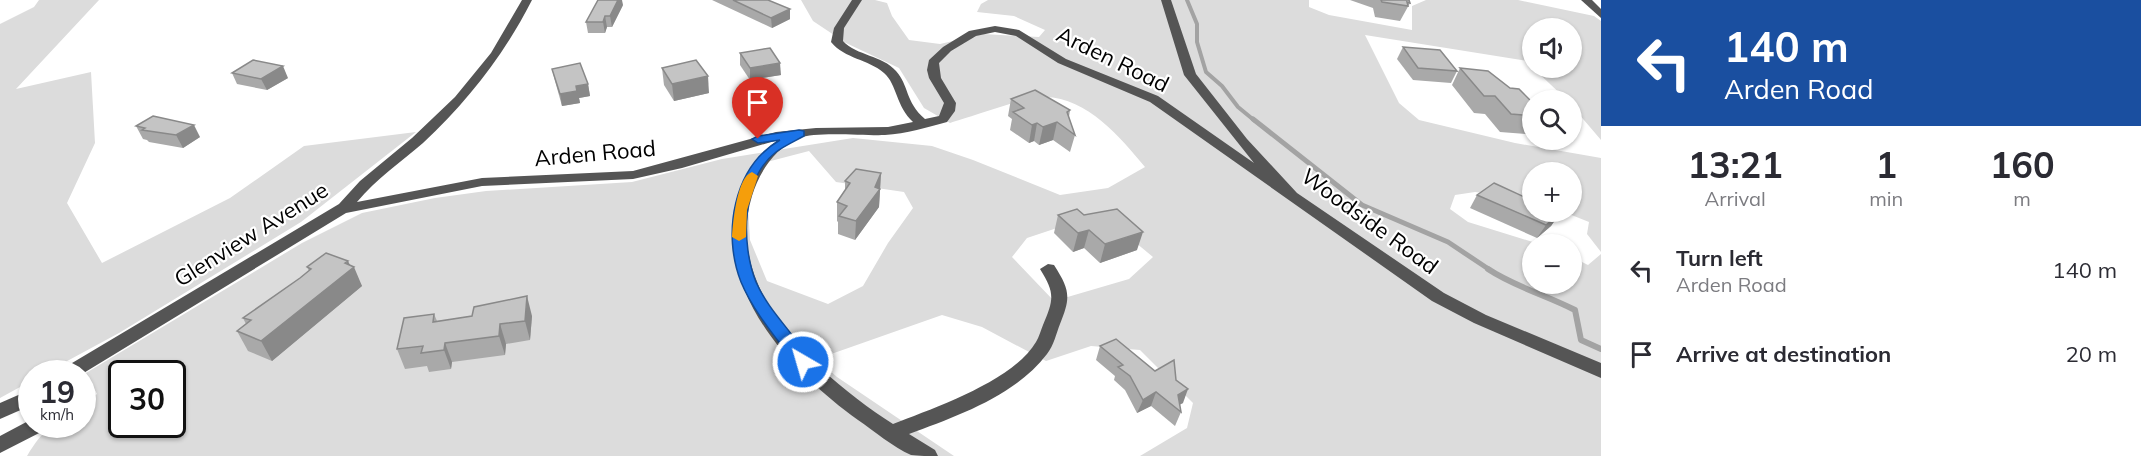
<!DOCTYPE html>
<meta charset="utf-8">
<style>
body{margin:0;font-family:Mulish,sans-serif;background:#f2f2f3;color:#2b2b33;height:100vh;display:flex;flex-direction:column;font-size:22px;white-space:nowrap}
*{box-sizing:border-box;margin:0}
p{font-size:20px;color:#7c7c81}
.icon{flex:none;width:33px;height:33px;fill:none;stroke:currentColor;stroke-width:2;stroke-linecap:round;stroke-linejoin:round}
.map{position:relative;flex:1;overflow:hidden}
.panel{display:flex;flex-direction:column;background:#fff;width:540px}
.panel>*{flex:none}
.hud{background:#1a4fa0;color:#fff;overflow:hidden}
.buttons{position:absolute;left:1522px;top:18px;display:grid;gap:12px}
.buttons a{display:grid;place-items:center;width:60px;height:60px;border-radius:50%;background:#fff;box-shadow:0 2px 4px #0004;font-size:30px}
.speed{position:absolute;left:18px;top:360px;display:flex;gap:12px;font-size:30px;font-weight:700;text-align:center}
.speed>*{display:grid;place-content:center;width:78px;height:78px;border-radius:50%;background:#fff;box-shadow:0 2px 4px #0004;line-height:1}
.speed small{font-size:15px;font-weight:400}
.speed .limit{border:3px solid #111;border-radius:9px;background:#fff;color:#111}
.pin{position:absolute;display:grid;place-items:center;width:51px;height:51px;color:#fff;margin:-62px -26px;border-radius:50% 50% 50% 0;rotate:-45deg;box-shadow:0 0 6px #0007}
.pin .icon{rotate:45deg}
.me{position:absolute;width:66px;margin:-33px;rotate:322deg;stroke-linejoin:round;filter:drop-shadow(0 0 4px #0008)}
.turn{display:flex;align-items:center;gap:21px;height:126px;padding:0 24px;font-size:27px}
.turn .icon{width:78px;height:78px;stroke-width:2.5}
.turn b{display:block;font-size:42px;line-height:51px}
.eta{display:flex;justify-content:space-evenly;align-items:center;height:102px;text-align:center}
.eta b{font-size:36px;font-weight:700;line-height:42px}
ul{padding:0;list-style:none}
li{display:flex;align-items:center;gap:18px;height:84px;padding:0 24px}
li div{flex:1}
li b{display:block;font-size:22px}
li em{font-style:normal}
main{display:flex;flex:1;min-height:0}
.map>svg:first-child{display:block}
.green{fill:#dcdcdc;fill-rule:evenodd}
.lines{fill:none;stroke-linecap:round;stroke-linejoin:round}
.stream-far2{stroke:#a3a3a3;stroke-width:4}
.stream-far1{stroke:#a3a3a3;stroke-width:5}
.stream{stroke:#a3a3a3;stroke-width:6}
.minor{fill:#555;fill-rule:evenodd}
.wall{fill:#a9a9a9}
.shaded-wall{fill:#898989}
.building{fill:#c4c4c4;stroke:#898989;stroke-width:1.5}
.route{fill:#1a73e8;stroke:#114b97;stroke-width:1.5}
.slow{fill:#f59e0b}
.labels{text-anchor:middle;stroke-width:4.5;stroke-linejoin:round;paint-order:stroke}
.street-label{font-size:22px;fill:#000;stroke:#fff}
</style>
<main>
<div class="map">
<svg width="1601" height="456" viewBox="0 0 1601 456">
<rect width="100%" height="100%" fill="#fff"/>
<g class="green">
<path d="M39,0h60l-83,89 75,-17 4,71 -28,60 35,60 128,-65 74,-52 112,-14 -115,90 -182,111 -74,40 -13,1 -1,7 -31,17v-374l34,-17z"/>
<path d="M801,0h74l12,3 5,13 17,24 31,4 43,-10 56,3 6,-7 -31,-14 -37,-4 4,-8 7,-4h321v7l20,8 83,15v-24l14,-6h92l76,16 7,5v119l-29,-34v-6h-5l-34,-32h39v-40h-39v39l-6,-6 -162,-26 34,68 20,17 96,23 86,15v94l-14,-18 2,-12 -25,-10h8v-40h-39v27l-58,-7 -20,3 -5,14 18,13 71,22h-6v40h39v-27l16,8 13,-11v202h-461l47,-28 6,-25 -53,-53 -49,-4 -45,15 -64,-34 -40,-12 -125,44 20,18 117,79h-927c17,-28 23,-31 55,-32l1,-20 14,-10 -11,-21 216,-130 60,-30 73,-15 51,-7 146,-9 90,-23 131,-21 79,8 41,14 87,35 48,-7 37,-21c-25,-30 -57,-69 -100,-70 -17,-1 -74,20 -95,26l-26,-15 -25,-40 -53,-25 -33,-22zM809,151l27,31 68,10 9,16 -25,35 -25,43 -35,18 -61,-23 -17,-41 -2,-33 15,-44zM1087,218l25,5 41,34 -24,22 -75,22 -42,-44 15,-19zM122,374h50v50h-50z"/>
</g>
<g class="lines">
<path class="stream-far2" d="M1187,0l10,24v18l9,30 16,14 16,21 17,14"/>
<path class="stream-far1" d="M1253,119l109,86 86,37 42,28"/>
<path class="stream" d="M1488,269c27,18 58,26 87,41l6,30 20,9"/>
<g class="minor">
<path d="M522,0h10c-28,55 -64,101 -109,143 -22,19 -47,36 -66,59l125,-24 151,-7 143,-39 40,-4 72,-1 25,-5c-17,-15 -16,-38 -29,-49 -16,-14 -39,-14 -53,-31l3,-14 18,-28h10l-18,28 -1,13c14,15 39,14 53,30 13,14 9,31 29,48l14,-3 5,-13 -15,-25 -2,-8 2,-10 14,-13 26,-16 26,-5 24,4 47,29 92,37 96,67 -70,-88 -23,-75h10l25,74 51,65 50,54 147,100 42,22 115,48v15l-127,-55 -42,-22 -282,-199 -92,-39 -42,-27 -21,-4 -19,4 -25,15 -12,12 2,15 15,25 -1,8 -8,11c-19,5 -41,12 -62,13 -20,1 -69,-4 -86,3 -24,10 -40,34 -47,58 -30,96 70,182 141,228 41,-16 120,-43 143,-82 3,-5 5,-12 7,-17 11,-26 12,-32 -3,-56l8,-5 6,1c16,25 17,32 6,59 -4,10 -6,21 -13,30 -32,42 -90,62 -138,80l26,16 3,6c-8,0 -20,0 -27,-1 -18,-8 -37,-24 -53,-35 -66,-47 -140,-126 -123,-213 5,-28 21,-51 43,-67l-96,28 -49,11 -151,7 -136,27 -264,161h-23l3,-5 277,-165 21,-23 52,-43 43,-41 36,-44z"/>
<path d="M1581,0h11l9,9v9z"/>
<path d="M32,389v16l-32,14v-16z"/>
<path d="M32,419v5h17l-2,5 -47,24v-17z"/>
</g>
</g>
<g class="wall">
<path d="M712,0h56l22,19 -18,9z"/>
<path d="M1350,0h59l1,3 -10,18 -25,-4 -2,-9z"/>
<path d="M623,5l-11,22h-5l-2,6h-17l-2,-11z"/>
<path d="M1403,47l54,24 -6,12 -38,-3 -16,-21z"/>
<path d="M740,53l41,22 -31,5 -10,-15z"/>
<path d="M662,68l47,25 -35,8 -10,-16z"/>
<path d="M1460,68l50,20 23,15v21l-6,10 -27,-2 -15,-18 -11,-1 -22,-28z"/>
<path d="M552,69l36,15 2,12 -11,2 1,5 -18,3 -7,-25z"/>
<path d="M232,73l56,5 -21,12 -30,-6z"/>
<path d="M1011,99l59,11 -1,7 6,18 -5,17 -17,-12 -14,5 -5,-4 -5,2 -19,-13 2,-11 -4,-3z"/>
<path d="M136,126l64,11 -17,11 -34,-6 -2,-2 -4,-1z"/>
<path d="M881,173l-2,34 -24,33 -17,-6v-12l-1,-1v-19l8,-12v-9z"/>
<path d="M1477,195l83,18 -9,13 -14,12 -67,-30z"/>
<path d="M1058,215h26l53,35 -37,13 -16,-15 -11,4 -19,-19z"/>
<path d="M350,266l12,20 -90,75 -24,-10 -11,-20 9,-7 -3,-6 57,-40 9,-7 -2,-4z"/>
<path d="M434,314l3,7 95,-5 -2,24 -24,4 -1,11 -53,7 -1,7 -22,3 -2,-6 -22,3 -8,-20z"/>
<path d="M1100,346l76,34 7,23 -4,2 2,7 -6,14 -24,-20 -14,7 -12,-23 -11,-10 1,-4 -19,-16z"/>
</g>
<g class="shaded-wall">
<path d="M618,0h4l1,5 -11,22 -2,-11z"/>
<path d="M790,9v10l-18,9 -1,-10z"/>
<path d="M605,16l2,11 -2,6 -2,-11z"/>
<path d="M780,63l1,12 -31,5v-12z"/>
<path d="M283,66l5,12 -21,12 -6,-11z"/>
<path d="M708,76l1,17 -35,8 -2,-17z"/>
<path d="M588,84l2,12 -11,2 1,5 -18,3 -2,-12 16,-8z"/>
<path d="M1057,122l-4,18 -14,5 4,-18z"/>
<path d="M1037,123l-3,18 -5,2 3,-18z"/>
<path d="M194,125l6,12 -17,11 -7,-13z"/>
<path d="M881,173l-2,34 -24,33 1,-19 19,-34z"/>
<path d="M1560,213l-9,13 -14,12 9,-13z"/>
<path d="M1089,230l-5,18 -11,4 5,-19z"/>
<path d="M1143,232l-6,18 -37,13 5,-19z"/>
<path d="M348,261l4,8 2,-2 8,19 -90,75 -11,-20z"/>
<path d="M527,296l5,20 -2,24 -5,-19z"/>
<path d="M500,324l6,20 -1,11 -6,-19z"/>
<path d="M445,343l7,19 -1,7 -7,-19z"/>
<path d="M1188,389l-5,14 -9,4 4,-12z"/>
<path d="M1156,392l-5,14 -14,7 6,-13z"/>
</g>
<g class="building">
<path d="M598,0h20l-8,16h-5l-2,6h-17z"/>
<path d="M733,0h35l22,9 -19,9z"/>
<path d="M1381,0h28l1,3 -3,-1 1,4 -26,-4z"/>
<path d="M1403,47l37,3 17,21 -39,-3z"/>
<path d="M770,48l10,15 -30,5 -10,-15z"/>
<path d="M253,60l30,6 -22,13 -29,-6z"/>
<path d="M696,60l12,16 -36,8 -10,-16z"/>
<path d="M580,63l8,21 -12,2 1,5 -17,3 -8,-25z"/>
<path d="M1460,68l28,3 22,17 9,1 14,14v5h-3l3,3v5l-22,-2 -16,-18h-11z"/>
<path d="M1035,90l35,20 -3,2 8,23 -18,-13 -14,5 -6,-4 -5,2 -19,-13 11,-4 -13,-9z"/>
<path d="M153,116l41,9 -18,10 -34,-5 3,-2 -9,-2z"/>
<path d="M856,169l25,4 -6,14 5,2 -24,32 -17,-5 8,-10 -10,-4 13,-19 -5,-2z"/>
<path d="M1494,183l39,18v11h23l4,1 -14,12 -69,-30z"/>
<path d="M1077,209l7,6 33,-6 26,23 -38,12 -16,-14 -11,3 -20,-18z"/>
<path d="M326,253l22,8 -3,2 9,4 -93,74 -24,-10 14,-11 -8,-2 57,-40 11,-9 -4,-2z"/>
<path d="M527,296l-2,25 -25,3 -1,12 -54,7 -1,7 -23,3 2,-7 -26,3 7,-31 30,-4 -1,8 39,-6 2,-9z"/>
<path d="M1116,339l39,32 19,-11 2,20 12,9 -10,6 3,17 -25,-20 -13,8 -13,-24 -12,-9 5,-2 -23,-19z"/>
</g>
<path class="route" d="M799,130l5,1v5c-9,5 -20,10 -28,16 -35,27 -35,93 -20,130 13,30 39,52 55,80l-8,6 -6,-2c-19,-26 -43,-53 -56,-84 -19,-48 -8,-115 39,-142l-22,3 -6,-4 6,-3z"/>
<path class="slow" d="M752,172l6,4 -11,34 -1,27 -7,4 -7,-4c1,-15 5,-60 20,-65z"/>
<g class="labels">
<g class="street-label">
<text transform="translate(1113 59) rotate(26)" y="8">Arden Road</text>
<text transform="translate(595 153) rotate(-5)" y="8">Arden Road</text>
<text transform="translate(1370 221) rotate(36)" y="8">Woodside Road</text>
<text transform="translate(251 234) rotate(-32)" y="8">Glenview Avenue</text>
</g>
</g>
</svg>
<div class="buttons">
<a><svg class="icon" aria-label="sound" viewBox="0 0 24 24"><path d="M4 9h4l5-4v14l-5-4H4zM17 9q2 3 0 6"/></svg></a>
<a><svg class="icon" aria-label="search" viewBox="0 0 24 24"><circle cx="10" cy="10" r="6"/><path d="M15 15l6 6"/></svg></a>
<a>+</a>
<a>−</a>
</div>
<div class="speed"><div>19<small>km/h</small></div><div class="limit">30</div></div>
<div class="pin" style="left:758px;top:139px;background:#d93025"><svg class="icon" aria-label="arrive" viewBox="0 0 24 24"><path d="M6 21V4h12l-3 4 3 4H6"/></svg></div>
<svg class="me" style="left:803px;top:362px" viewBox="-20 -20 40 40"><circle r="17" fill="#1a73e8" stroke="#fff" stroke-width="3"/><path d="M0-11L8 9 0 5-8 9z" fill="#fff"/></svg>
</div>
<section class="panel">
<div class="hud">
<div class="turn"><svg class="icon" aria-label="left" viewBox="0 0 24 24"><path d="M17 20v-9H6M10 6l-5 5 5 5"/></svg><div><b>140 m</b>Arden Road</div></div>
</div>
<div class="eta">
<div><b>13:21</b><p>Arrival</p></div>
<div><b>1</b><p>min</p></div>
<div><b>160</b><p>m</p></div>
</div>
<ul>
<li><svg class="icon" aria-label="left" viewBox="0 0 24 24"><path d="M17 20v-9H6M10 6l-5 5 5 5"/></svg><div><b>Turn left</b><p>Arden Road</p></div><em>140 m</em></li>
<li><svg class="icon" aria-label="arrive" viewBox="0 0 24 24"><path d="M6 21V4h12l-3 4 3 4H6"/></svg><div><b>Arrive at destination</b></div><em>20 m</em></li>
</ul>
</section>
</main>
